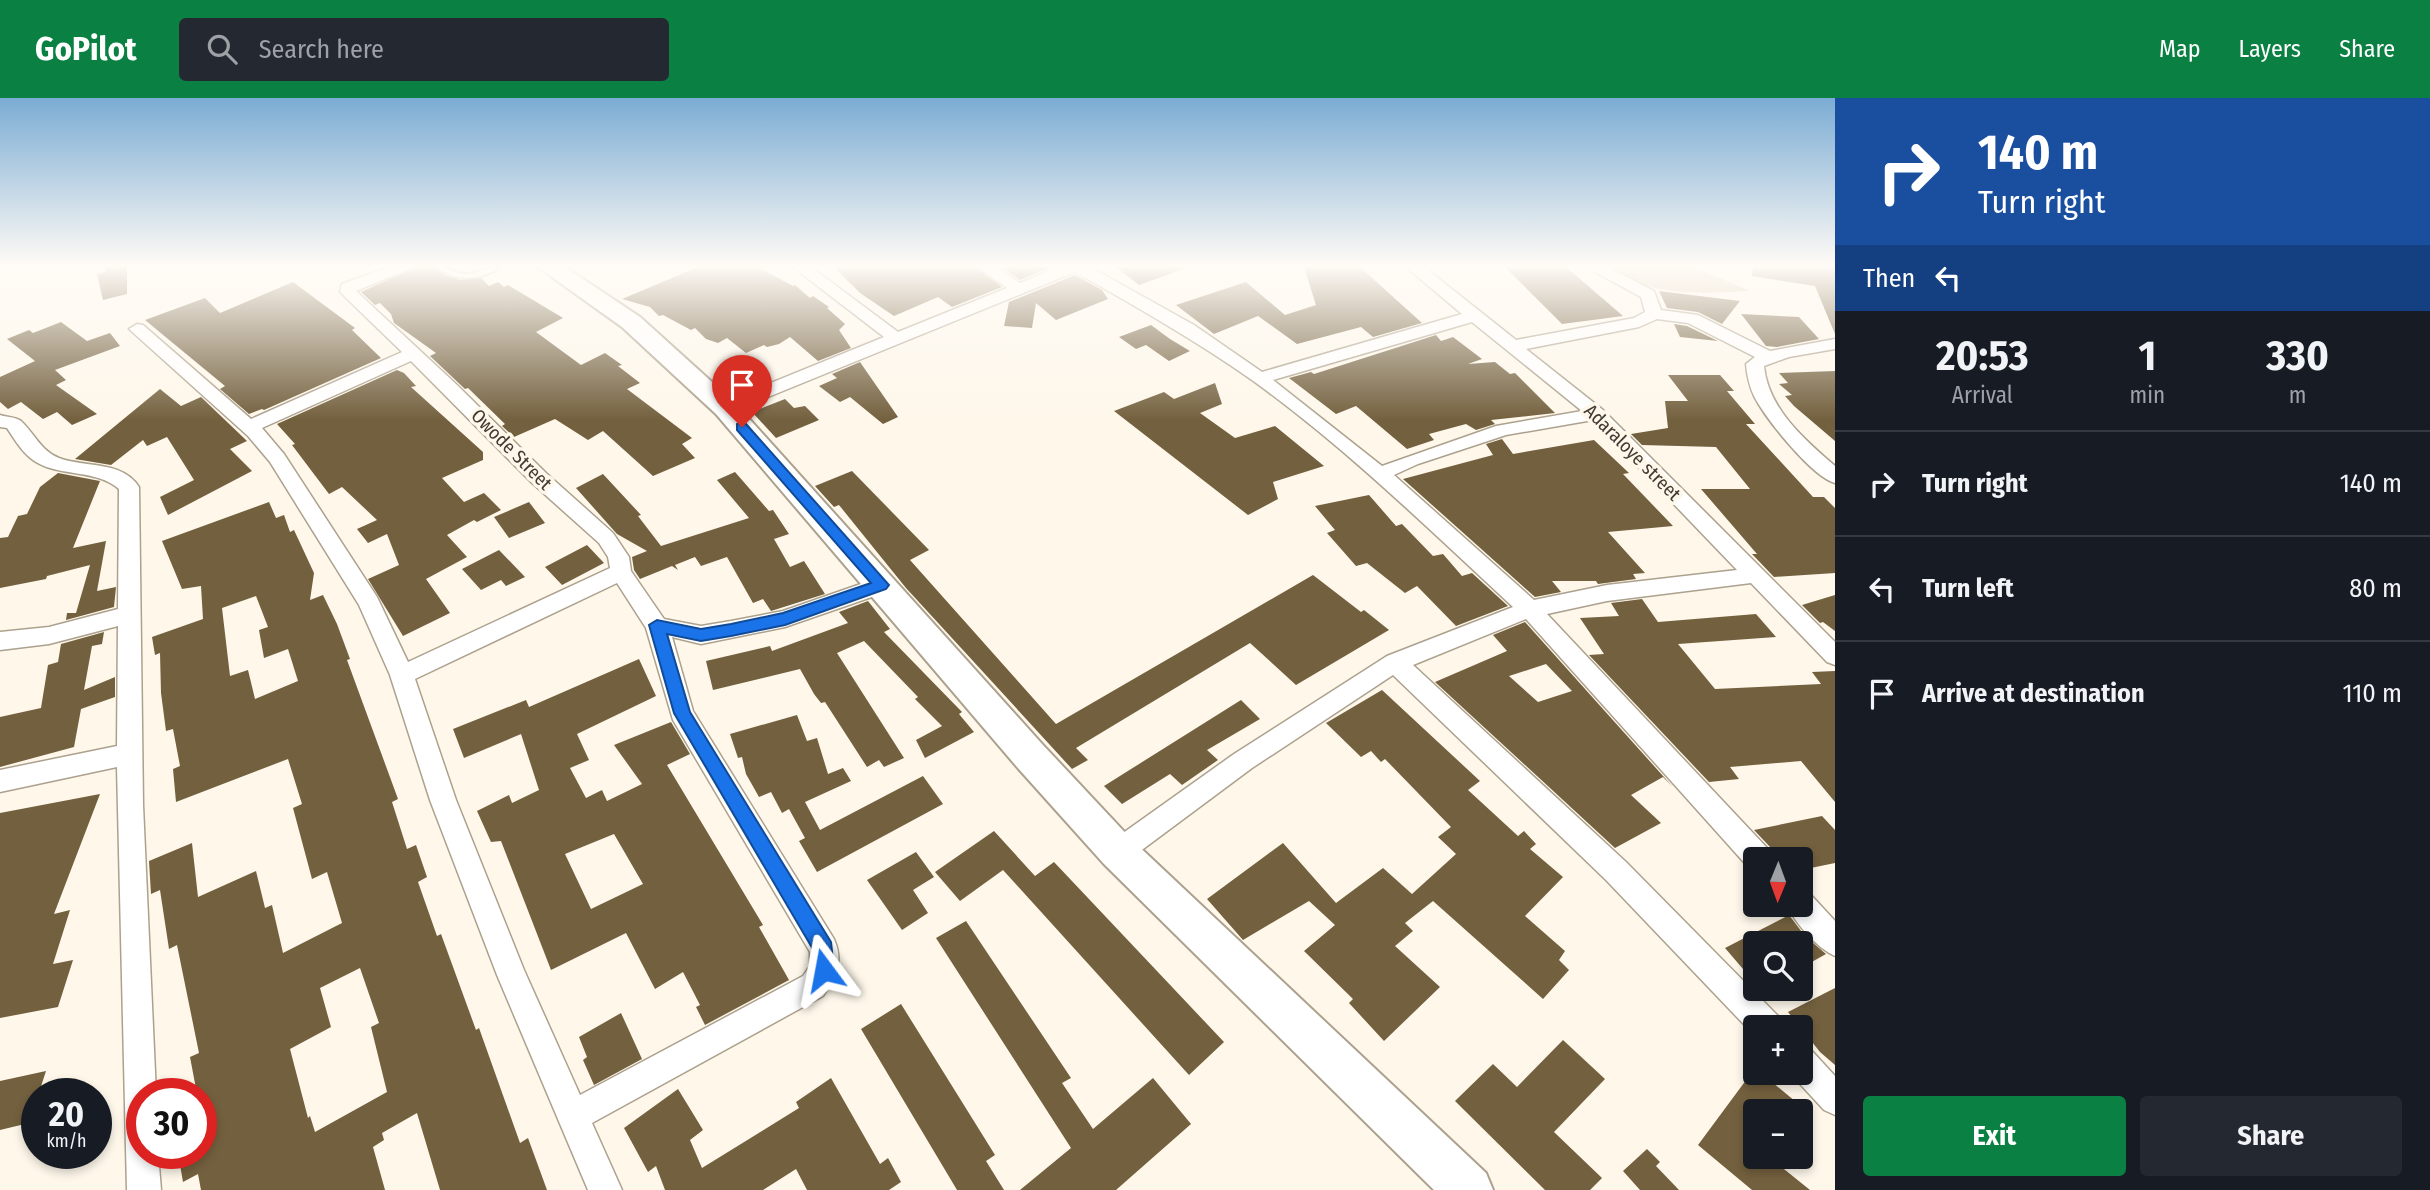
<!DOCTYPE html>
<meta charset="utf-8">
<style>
body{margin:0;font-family:"Fira Sans Condensed",sans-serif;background:#242831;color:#f1f3f6;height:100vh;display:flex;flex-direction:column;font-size:26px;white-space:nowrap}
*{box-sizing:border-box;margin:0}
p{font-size:23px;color:#9ea1a6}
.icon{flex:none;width:38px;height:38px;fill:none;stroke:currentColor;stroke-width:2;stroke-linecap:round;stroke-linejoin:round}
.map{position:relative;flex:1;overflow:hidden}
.drawer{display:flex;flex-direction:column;background:#171b24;width:595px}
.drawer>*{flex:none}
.top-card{background:#1a4fa0;color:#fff;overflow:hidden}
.needle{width:46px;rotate:181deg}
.controls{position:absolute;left:1743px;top:749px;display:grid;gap:14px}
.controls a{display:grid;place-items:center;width:70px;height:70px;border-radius:7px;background:#171b24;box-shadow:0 4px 10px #0003;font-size:35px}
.speed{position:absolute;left:21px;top:980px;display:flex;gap:14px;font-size:35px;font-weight:700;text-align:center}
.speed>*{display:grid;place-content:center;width:91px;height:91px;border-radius:50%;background:#171b24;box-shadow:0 4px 10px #0003;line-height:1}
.speed small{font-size:18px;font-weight:400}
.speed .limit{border:10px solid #d22;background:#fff;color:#111}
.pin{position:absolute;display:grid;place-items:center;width:60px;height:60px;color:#fff;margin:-72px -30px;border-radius:50% 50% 50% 0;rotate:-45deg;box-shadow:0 0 7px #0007}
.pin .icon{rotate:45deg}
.me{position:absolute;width:77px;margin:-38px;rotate:347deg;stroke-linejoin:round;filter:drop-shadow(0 0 5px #0008)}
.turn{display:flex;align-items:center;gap:24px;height:147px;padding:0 28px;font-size:32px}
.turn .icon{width:91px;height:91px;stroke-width:2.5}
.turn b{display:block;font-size:49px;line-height:60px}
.then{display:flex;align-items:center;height:66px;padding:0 28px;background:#0003;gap:14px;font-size:26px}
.eta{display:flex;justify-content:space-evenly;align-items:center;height:119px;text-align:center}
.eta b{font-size:42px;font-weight:700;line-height:49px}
.primary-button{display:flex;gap:14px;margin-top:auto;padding:14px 28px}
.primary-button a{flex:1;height:80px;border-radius:7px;background:#0b8043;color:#fff;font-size:28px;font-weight:700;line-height:80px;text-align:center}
.primary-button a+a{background:#242831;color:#f1f3f6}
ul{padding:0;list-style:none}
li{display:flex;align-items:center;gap:21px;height:105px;padding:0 28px;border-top:2px solid #363941}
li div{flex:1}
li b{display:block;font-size:26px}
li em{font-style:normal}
header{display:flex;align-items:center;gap:42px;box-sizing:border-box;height:98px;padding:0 35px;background:#0b8043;color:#fff}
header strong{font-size:33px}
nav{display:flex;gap:38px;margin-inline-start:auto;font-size:24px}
.search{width:490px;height:63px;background:#242831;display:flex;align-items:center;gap:18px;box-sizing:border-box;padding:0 24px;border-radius:7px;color:#9ea1a6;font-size:26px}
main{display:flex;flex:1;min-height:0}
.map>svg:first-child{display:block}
.green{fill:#d9c9ad}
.building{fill:#73603e;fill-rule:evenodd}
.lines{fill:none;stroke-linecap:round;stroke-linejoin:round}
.service-casing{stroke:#aca18d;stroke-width:4}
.minor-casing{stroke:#aca18d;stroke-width:3}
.secondary-casing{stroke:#aca18d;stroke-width:4}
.service{fill:#fff;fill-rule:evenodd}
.minor{fill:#fff;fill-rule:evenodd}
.secondary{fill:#fff;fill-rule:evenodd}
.route{fill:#1a73e8;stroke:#114b97;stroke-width:2}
.labels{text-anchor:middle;stroke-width:7;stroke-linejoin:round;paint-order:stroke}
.street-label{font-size:19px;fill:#3f3a32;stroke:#fef7ea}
</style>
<header>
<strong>GoPilot</strong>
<div class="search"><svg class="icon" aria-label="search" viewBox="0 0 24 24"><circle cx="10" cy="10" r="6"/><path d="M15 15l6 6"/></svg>Search here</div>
<nav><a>Map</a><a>Layers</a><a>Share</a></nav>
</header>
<main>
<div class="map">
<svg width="1835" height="1092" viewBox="0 0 1835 1092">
<rect width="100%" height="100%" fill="#fef7ea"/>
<path class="green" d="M1600,169h94l56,24c-61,3 -94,5 -150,-24z"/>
<g class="building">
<path d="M105,169h22v27l-24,6 -6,-26 8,-2z"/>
<path d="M416,169h18l10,8 16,5 21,-2 8,8 9,-4 6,5 4,-2 55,33 -27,14 45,33 24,-12 17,12 -4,1 22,17 -13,6 65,49 -10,6 13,14 -42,18 -50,-45 -15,9 -33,-21 -41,18 -12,-11 3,-2 -37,-36 -3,1 -35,-33 6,-3 -42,-30 -3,-9 -11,-11 -5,2 -14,-13z"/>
<path d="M698,169h60l35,19 2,-1 15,13 3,-2 16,11 -2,1 18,16 -6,6 12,18 -33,13 -28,-24 -11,7 -12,3 -3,-2 -18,8 -19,-15 -9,5 -12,-4 -11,-11 -4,2 -28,-15 -4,1 -9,-9 -28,-8z"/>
<path d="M834,169h141l27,20 -50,20 -14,-10 -44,19 -34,-23z"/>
<path d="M1002,169h49l-31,13z"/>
<path d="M1116,169h70v1l-47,17z"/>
<path d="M1304,169h56l62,56 -49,14 -12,-10 -64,17 -39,-28 -44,18 -38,-29 70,-23 39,33 31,-10z"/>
<path d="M1505,169h61l57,49 -61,8z"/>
<path d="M1753,169h82v67l-20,-48 -63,-10z"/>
<path d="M1075,177l27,15 6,9 -52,21 -20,-17 -4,25 -28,-2 5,-24z"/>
<path d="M293,184l62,46 -3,2 29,28 -117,52 -2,-1 -13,5 -29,-25 5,-3 -80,-66 60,-22 15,15z"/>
<path d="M1659,193l24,3 57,7 -18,23 -24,-12 -31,-4z"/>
<path d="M1741,216l58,3 20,22 -42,8 -11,-1z"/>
<path d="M61,224l26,19 23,-8 10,13 -65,24 11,10 -10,5 41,29 -25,11 -15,-13 -14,7 -22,-17 -13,7 -8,-7v-25l35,-16 -28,-22 22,-9 4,3z"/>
<path d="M1674,226l13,2 31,15 -38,-4z"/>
<path d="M1151,227l19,14 20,12 -21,10 -23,-16 -10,4 -17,-12z"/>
<path d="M1436,237l5,6 12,-4 29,22 -14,5 27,-2 15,12 5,-1 40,40 -64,7 4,4 -19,6 -10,-6 -37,10 5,6 -27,9 -51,-43 -20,8 -47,-36 22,-6 3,2z"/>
<path d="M860,264l38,55 -15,7 -33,-27 -10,5 -21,-16 18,-8 -5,-4z"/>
<path d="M397,272l7,3 12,13 -5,1 72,65v8l-41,18 22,24 20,-9 17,17 -24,12 -3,-2 -27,15 20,22 -41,22 24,34 -47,23 -35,-57 31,-14 -12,-31 -19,9 -11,-14 20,-9 -35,-33 -13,7 -37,-49 3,-1 -18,-20z"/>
<path d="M1835,273v70l-41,-35 -9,-10 7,-1 -13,-11 9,-1 -9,-10z"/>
<path d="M1668,277h52l14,16h-7l28,33h-9l67,73h11l11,11v65l-61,4 -22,-23h5l-56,-65h49l-34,-42 -74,-2 -11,-11 37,-6 -3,-27h23z"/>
<path d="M1215,285l7,21 -22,9 35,25 40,-12 49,40 -51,16 5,17 -30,16 -134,-104 50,-19 10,7z"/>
<path d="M160,291l21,17 20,-9 46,44 -17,8 22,22 -84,44 -8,-18 34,-17 -27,-43 -20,9 -4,-6 -32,25 -36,-6z"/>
<path d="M785,301l9,9 11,-2 14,14 -43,18 -24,-26z"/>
<path d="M1502,341l11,15 81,-14 35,33 -6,1 50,52 -65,6 37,41 -12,1 3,5 -38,5 -2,-3h-44l9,11 -26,5 -132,-118 90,-24 -7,-11z"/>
<path d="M852,373l77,79 -19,10 146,164 257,-149 48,37 3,-2 25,20 -93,55 -46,-42 -174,105 12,12 -16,9 -166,-181 -67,-83 -5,2 -19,-21z"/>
<path d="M735,374l34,39 4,-1 16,24 -15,5 16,28 14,-6 21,33 -54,17 -8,-12 -10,4 -26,-46 -26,9 -6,-9 -20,8 3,5 -6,-4 -32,13 -6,-9 -2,-13 15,-6 -30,-17 -41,-46 27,-14 38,41 -3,1 23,30 88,-28 -32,-38z"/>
<path d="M58,375l42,8 -27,67 33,-7 -9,50 19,-4 -2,20 -48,13 1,-7h9l14,-48 -43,11 -1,3 -46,9v-50l8,-1 10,-21 9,-2 13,-27z"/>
<path d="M1369,397l27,31 6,-2 31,32 10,-2 19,22 10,-3 36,33 -52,20 -39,-40 -12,7 -38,-30 -11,3 -29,-33 8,-3 -20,-24z"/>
<path d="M269,404l7,16 8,-3 6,17 4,-2 20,43 -4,27 13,-5 14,29 13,35 -3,1 51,139 -6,3 15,47 9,-4 11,32 -9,5 19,54 4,-2 35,96 3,-2 41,115 8,-5 19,52h-107l-23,-77 -35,20 2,7 -11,7 12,43h-184l-3,-16 -15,8 -5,-29h23v-59h-4l-7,-37 9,-4 -22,-108 -8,4 -9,-59 -9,4 -2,-33 43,-18 6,54 58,-26 9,37 7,-3 11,48 59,-30 -15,-51 -15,7 -19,-71 9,-4 -14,-45 -112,43 -3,-33 7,-3 -7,-37 -7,2 -5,-38 -1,-40 -5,2 -3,-18 51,-18 -2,-33 -19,3 -20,-48zM256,498l12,31 -9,3 5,28 24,-9 10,32 -43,18 -7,-29 -18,6 -8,-68zM360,870l19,55 -8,4 16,65 -72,40 -5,-16 -2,2 -18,-69 41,-22 -11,-39z"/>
<path d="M529,404l16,21 -36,15 -15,-21z"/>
<path d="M587,447l17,18 -42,22 -17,-18z"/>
<path d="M499,452l26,27 -19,9 -5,-6 -20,10 -19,-21z"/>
<path d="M1835,497v36l-12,-9 -3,1 -18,-18z"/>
<path d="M1642,501l16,23 98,-8 20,23 -98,7 37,45 106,-5 -9,-12 23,-1v131l-34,-41 -71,6 9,12 -30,3 -120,-127 15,-1 -24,-36 39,-2 -8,-13z"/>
<path d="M868,503l22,28 -6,3 78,80 -3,2 15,18 -49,26 -9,-18 26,-14 -27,-27 3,-2 -54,-56 -27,12 67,105 -20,9 -5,-7 -12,7 -42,-65 -4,1 -7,-9 -14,-25 -87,21 -7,-29 64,-15 2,5 76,-28 -9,-11z"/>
<path d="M1525,524l147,164 -9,-9 -32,18 30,28 -46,25 -180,-166 72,-31 -14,-16zM1546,566l26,27 -34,11 -29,-26z"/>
<path d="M104,534l-2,12 -10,2 -8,44 31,-13v20l-34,12 -7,38 -74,20v-50l41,-9 7,-43 10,-3 3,-18z"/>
<path d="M639,561l17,37 -79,38 12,26 -19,8 16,30 16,-8 5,11 35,-17 -28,-39 57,-23 19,32 -23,11 96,160 -4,2 30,53 -84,45 -9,-18 4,-2 -17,-33 -28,17 -29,-56 -75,37 -50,-129 -10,1 -14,-31 32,-16 3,8 27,-13 -18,-56 -57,24 -11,-29 73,-29 3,7zM614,736l29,50 -52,25 -26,-55z"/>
<path d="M1382,592l98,91 -12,9 50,46 6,-5 12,13 -6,5 33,28 -38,39 40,35 -6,9 10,10 -26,29 -110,-98 -28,22 8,8 -18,15 45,41 -56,54 -35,-38 4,-4 -49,-48 31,-26 -26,-24 -66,39 -36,-41 76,-56 53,60 47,-35 29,26 44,-40 -18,-17 13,-10 -66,-68 -4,3 -10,-11 -10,6 -35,-34z"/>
<path d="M1241,602l19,19 -53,31 11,10 -36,25 -12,-11 -48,30 -18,-18z"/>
<path d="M797,617l10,26 10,-3 11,36 15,-6 8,13 -46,21 15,28 103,-54 20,28 -126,68 -18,-31 6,-3 -16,-29 -7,4 -11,-21 -12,5 -13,-23 -4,-17 -4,1 -8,-24z"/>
<path d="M100,696l-46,120 16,-4 -17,54 20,-4 -15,47 -58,11v-205z"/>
<path d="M1822,718l13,14v33l-34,7v-11h-25l-5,-11 -17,-18z"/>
<path d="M994,733l41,45 19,-14 170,180 -35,33 -186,-205 -43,31 -25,-29z"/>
<path d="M916,754l18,25 -21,13 15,23 -26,17 -35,-50z"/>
<path d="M1789,817l16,21 21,18 -25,14v-25h-46v40l-30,-35z"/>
<path d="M966,823l105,157 -9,5 31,46 60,-51 38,46 -75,66h-96l51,-42 -135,-210z"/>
<path d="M1835,890v77l-15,-13 -32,-40z"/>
<path d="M901,906l94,151 -9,6 18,29h-47l-96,-161z"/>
<path d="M621,915l21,46 -48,26 -11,-25 4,-3 -8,-20z"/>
<path d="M1563,942l42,39 -51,53 48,46 -12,12h-45l-90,-89 38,-37 24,23z"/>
<path d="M1755,970v5h6l46,38h-52v46h14l41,33h-58l-54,-45z"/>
<path d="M46,973l-17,52 -29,7v-49z"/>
<path d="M831,980l49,86 8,-6 13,24 -12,8h-82l-11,-21 -33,21h-98l-9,-24 -8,6 -24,-44 54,-39 25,41 -13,10 12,28 97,-60 -3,-6z"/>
<path d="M1647,1051l13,13 -4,4 23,24h-39l-17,-19z"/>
</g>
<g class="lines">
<g class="service-casing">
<path id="service" d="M437,169c11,0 18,7 29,7 12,0 21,-7 35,-7 -21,13 -44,16 -64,0z"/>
</g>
<g class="minor-casing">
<g id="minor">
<path d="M390,169h24l-58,24 100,93 90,89 67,60 16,24 2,14 33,48 37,7 30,-5 52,-10 98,-34 8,2 3,6 -3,6 -104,36 -84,17 -29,-7 21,74 141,228c10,23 2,38 -11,57l-231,127 30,67h-34l-91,-215 -67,-175 -40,-125 -31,-70 -89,-143 -22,-26 -119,-107 8,-5 6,1 108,94 151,-67 -62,-60 2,-8zM411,263l121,122 67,60 9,14 2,11 -202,94 -31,-65 -93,-143 -22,-26zM617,485l29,45 27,92 137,232v14l-7,10 -223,119 -56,-125 -68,-170 -41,-121z"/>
<path d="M793,169h18l87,65 109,-44 -29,-21h19l23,16 39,-16h31l104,58 68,47 200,-58 -56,-47h18l92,73 118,-22 11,-6 -4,-15 -55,-30h21l47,24 7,19 37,5 72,36 65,-12v10l-46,8 -25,9c4,43 41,74 71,100v17c-23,-6 -70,-65 -81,-87 -5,-11 -7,-21 -8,-32l9,-7 -67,-34 -31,-4 -18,8 -113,22 77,61 232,232v23l-8,-3 -76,-79 -144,18 -60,13 222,236 3,9h-17v11l-6,-2 -223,-249 -113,46 213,197 152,154 4,11h-27v9l-149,-156 -213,-205 -141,93 -125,93 -9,3 -9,-3 -4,-9 4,-9 125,-89 153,-98 126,-49c-84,-78 -168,-160 -261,-227 -57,-40 -117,-74 -177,-108l-344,140h-12l-3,-4 3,-4 165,-67zM1472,224l110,89 -86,15 -114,40 -109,-86zM1593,322l144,150 -130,15 -73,15 -140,-125 24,-11 88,-29z"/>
<path d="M0,317c6,2 16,2 21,6 14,13 19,29 38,37 26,10 63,2 80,29l4,318 13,289h-14v59h16l3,37h-34l-10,-423 -117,25v-22l117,-24 1,-120 -69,18 -49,6v-18l49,-5 69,-18 1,-120c-23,-20 -58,-12 -83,-27 -13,-8 -21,-22 -29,-34l-7,-1z"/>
<path d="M1801,793l10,4 24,26v35c-18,-8 -40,-33 -48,-51h14z"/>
<path d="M1801,949l11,4 23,25v39l-11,-5 -34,-37h11z"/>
</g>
</g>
<g class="secondary-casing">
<path id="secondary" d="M538,169h27l75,50 94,85 309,343 89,95 354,333 7,17h-59l-330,-326 -87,-97 -301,-353 -94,-87z"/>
</g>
<use href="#service" class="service"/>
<use href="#minor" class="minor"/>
<use href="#secondary" class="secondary"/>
</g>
<linearGradient id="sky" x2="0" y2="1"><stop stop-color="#7bacd4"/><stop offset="0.52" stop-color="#fffbf6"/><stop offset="1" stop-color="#fffbf6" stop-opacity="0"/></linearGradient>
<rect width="1835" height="322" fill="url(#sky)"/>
<path class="route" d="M742,325l4,1 143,161 -3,4 -101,36 -54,11 -30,5 -34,-7 23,78 141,230 3,28 -3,7 -7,3 -7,-3 -3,-7v-19l-140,-238 -25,-88 8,-5 44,9 30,-5 52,-11 88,-30 -134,-153v-6z"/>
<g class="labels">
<g class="street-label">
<text transform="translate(512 351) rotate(45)" y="7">Owode Street</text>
<text transform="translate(1633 354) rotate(45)" y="7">Adaraloye street</text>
</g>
</g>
</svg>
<div class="controls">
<a><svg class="needle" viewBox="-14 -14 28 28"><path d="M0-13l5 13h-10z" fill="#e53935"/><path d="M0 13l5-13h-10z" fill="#9ea1a6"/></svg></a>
<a><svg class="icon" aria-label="search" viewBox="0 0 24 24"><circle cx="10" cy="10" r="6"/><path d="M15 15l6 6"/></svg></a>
<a>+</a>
<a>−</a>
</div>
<div class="speed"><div>20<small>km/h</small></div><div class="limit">30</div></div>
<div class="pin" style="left:742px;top:329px;background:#d93025"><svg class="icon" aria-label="arrive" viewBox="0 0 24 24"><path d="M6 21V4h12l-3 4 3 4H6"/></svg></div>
<svg class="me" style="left:824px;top:872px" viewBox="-20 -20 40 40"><path d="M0-17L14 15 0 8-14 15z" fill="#1a73e8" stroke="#fff" stroke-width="4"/></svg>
</div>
<section class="drawer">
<div class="top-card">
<div class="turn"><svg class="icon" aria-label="right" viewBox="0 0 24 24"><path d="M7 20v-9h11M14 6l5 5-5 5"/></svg><div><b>140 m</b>Turn right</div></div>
<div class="then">Then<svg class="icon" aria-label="left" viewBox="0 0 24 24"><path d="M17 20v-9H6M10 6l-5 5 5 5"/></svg></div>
</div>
<div class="eta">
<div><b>20:53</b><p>Arrival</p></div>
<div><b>1</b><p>min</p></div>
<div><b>330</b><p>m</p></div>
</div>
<ul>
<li><svg class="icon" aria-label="right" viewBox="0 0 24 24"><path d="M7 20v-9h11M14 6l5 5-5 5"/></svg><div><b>Turn right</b></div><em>140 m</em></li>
<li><svg class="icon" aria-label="left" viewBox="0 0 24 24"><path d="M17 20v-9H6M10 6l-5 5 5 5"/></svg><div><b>Turn left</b></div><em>80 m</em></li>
<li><svg class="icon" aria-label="arrive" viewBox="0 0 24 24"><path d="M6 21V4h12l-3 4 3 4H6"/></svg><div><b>Arrive at destination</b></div><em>110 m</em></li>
</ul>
<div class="primary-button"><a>Exit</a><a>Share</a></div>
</section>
</main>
